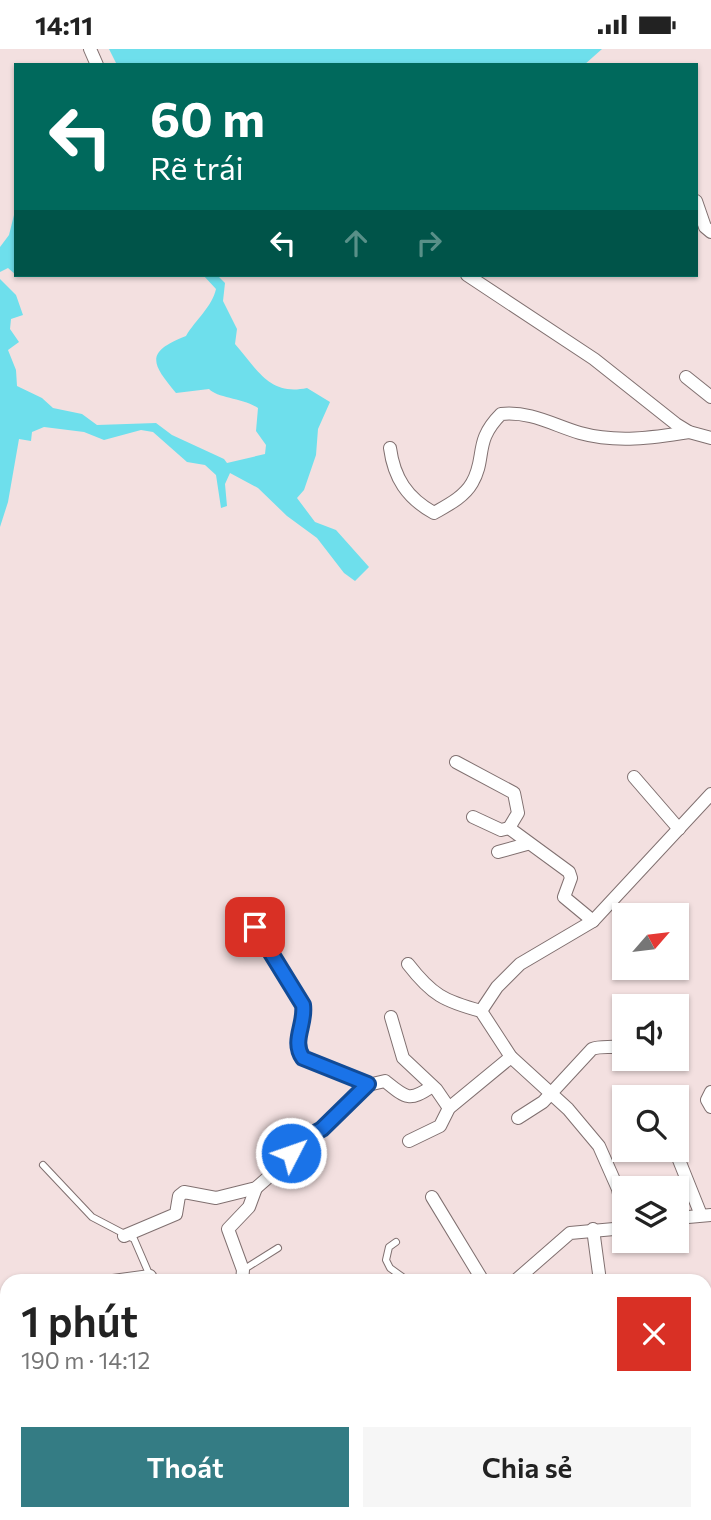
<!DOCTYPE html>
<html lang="vi">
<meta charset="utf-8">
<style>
body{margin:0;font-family:Commissioner,sans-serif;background:#f6f6f6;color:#222;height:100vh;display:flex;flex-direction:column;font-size:26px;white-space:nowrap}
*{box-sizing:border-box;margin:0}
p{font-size:23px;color:#767676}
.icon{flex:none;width:38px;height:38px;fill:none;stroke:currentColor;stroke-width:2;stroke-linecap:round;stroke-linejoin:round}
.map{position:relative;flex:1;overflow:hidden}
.sheet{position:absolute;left:0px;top:1225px;width:712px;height:247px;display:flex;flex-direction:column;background:#fff;border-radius:21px 21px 0 0;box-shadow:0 2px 5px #0004}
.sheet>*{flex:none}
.top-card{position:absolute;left:14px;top:14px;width:684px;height:214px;border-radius:0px;box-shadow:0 2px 5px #0004;background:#00695c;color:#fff;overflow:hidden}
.needle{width:46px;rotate:62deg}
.fabs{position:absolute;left:612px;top:854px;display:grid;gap:14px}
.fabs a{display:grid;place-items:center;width:77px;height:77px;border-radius:0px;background:#fff;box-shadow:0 2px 5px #0004;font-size:35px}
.pin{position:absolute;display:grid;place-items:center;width:60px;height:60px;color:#fff;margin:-30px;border-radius:14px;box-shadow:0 4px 10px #0006}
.me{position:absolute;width:77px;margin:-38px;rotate:49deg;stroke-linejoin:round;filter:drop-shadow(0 0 5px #0008)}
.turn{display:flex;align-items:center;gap:24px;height:147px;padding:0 21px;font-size:32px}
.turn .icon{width:91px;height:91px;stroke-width:2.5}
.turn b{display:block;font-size:49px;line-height:60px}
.lanes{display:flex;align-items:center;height:66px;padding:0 21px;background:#0003;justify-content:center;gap:35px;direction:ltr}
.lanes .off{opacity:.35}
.round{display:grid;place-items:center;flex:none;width:74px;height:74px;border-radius:0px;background:#f6f6f6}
.overview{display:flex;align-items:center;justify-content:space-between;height:119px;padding:0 21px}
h1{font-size:42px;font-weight:600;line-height:52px}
.primary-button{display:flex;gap:14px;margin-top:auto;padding:14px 21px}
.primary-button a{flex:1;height:80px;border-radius:0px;background:#347c84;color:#fff;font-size:28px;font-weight:600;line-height:80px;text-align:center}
.primary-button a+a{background:#f6f6f6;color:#222}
.status{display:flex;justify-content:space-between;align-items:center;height:49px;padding:0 35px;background:#fff;direction:ltr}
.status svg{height:19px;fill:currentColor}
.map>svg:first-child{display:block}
.water{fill:#6edfec}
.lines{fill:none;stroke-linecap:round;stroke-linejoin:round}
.lane-casing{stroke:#807070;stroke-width:8}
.street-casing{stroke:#807070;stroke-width:14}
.lane{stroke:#fff;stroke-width:6}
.street{stroke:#fff;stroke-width:12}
.route-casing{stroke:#114b97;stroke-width:18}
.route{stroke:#1a73e8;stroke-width:12}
</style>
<div class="status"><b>14:11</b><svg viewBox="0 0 49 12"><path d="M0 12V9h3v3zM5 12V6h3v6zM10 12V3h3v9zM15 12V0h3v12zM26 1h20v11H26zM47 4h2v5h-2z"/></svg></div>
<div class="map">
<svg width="711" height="1471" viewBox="0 0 711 1471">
<rect width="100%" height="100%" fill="#f3e0e0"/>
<g class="water">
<path d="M109,0h493l-18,16h-467z"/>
<path d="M16,158v68l-8,-7 -8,4v-25l9,-12z"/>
<path d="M203,226h14l8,8 -2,18 14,28 -2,15c23,26 34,52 72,44l23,14 -12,27 -2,26 -12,35 -7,8 18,24 21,8 33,37 -14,14 -11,-8 -27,-35 -30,-22 -29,-28 -28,-15 -5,11 2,22 -6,2 -5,-33 -11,-10 -18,-3 -34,-30 -12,-2 -37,10 -20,-8 -40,-5 -12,5 -1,9 -12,-2 -11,63 -8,25v-248l16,16 7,20 -12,4 -1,10 9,13 -11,8 8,20 1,16 25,12 11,10 29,6 15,11 59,-2 16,12 52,24 3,4 38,-9 1,-9 -10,-14 2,-23c-15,-10 -41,-10 -49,-19l-33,4c-25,-30 -31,-41 10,-57 10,-17 26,-29 30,-47z"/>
</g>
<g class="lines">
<g class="lane-casing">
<g id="lane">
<path d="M43,1116l49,52 42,22 16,37"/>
<path d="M396,1193l-7,5 -3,13 4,8 18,13"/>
<path d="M243,1221l35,-22"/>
</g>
</g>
<g class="street-casing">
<g id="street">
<path d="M90,0l7,16"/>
<path d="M696,152l9,26 6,5"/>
<path d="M467,226l127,84 82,65 13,8 22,6"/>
<path d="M686,328l25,20"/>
<path d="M390,399c4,30 17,50 44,65 14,-8 30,-16 38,-30 15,-26 1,-41 29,-69 30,-3 52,11 79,19 36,10 73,5 109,-1"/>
<path d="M456,713l58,31 4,20 -9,15 60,44 2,6 -7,19 29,24"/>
<path d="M634,728l45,52"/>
<path d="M473,768l28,13 8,-2"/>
<path d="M498,803l29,-8"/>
<path d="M255,878l48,78c3,19 -12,35 0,53l65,27"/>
<path d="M408,915c24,31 36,37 73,47l30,46 57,52 31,37 19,43 7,34"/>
<path d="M481,962l16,-24 23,-23 73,-43 118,-127"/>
<path d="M391,968l12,41 33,31 13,19"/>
<path d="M711,1043l-4,8 4,7"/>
<path d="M518,1069l25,-16 49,-53c10,-4 21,0 33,-4"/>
<path d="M409,1092l31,-15 9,-18 62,-51"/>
<path d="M675,1101l26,65"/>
<path d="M432,1148l51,84"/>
<path d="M677,1169l34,-3"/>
<path d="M593,1180l7,52"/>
<path d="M124,1187l52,-22 3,-18 5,-4 32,6 40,-10 32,-28 11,-18 23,-14 46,-43 17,-4c21,17 24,21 46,6"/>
<path d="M113,1232l37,-5"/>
<path d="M242,1232l1,-11 -15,-41 21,-22 7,-19"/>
<path d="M515,1232l55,-48 55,-5"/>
<path d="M0,1280l7,6"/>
<path d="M208,1465l1,6"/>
<path d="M595,1465l2,6"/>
<path d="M39,1471l3,-6"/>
</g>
</g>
<use href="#lane" class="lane"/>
<use href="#street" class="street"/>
</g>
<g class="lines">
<g class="route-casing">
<path id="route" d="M255,878l48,78c3,19 -12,36 0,53l65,26 -46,45 -23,13 -8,11"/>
</g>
<use href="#route" class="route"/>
</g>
</svg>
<div class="fabs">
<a><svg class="needle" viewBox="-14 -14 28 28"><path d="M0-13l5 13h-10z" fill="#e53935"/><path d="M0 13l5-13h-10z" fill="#767676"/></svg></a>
<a><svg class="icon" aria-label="sound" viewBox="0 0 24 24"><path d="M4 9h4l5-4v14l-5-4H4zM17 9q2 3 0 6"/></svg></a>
<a><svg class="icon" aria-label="search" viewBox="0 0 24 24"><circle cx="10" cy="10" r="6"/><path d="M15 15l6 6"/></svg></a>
<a><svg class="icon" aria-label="layers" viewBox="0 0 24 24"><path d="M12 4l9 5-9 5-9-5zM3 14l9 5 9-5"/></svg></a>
</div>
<div class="pin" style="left:255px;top:878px;background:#d93025"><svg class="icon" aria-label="arrive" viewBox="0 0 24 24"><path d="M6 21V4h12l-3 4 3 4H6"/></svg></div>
<svg class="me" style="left:291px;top:1104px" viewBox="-20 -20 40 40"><circle r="17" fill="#1a73e8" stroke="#fff" stroke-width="3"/><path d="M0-11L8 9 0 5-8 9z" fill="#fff"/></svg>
<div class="top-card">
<div class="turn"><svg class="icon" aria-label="left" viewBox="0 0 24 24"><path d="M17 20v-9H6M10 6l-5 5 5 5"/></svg><div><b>60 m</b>Rẽ trái</div></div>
<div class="lanes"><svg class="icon" aria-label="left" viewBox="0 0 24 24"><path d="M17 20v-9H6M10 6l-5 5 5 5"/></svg><svg class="icon off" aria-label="ahead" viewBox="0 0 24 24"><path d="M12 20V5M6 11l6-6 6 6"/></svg><svg class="icon off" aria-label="right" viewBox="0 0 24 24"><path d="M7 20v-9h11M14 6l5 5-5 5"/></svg></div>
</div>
<section class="sheet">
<div class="overview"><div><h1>1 phút</h1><p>190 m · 14:12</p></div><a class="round" style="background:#d93025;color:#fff"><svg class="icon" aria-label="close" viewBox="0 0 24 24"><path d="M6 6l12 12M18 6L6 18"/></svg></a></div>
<div class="primary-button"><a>Thoát</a><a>Chia sẻ</a></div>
</section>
</div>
